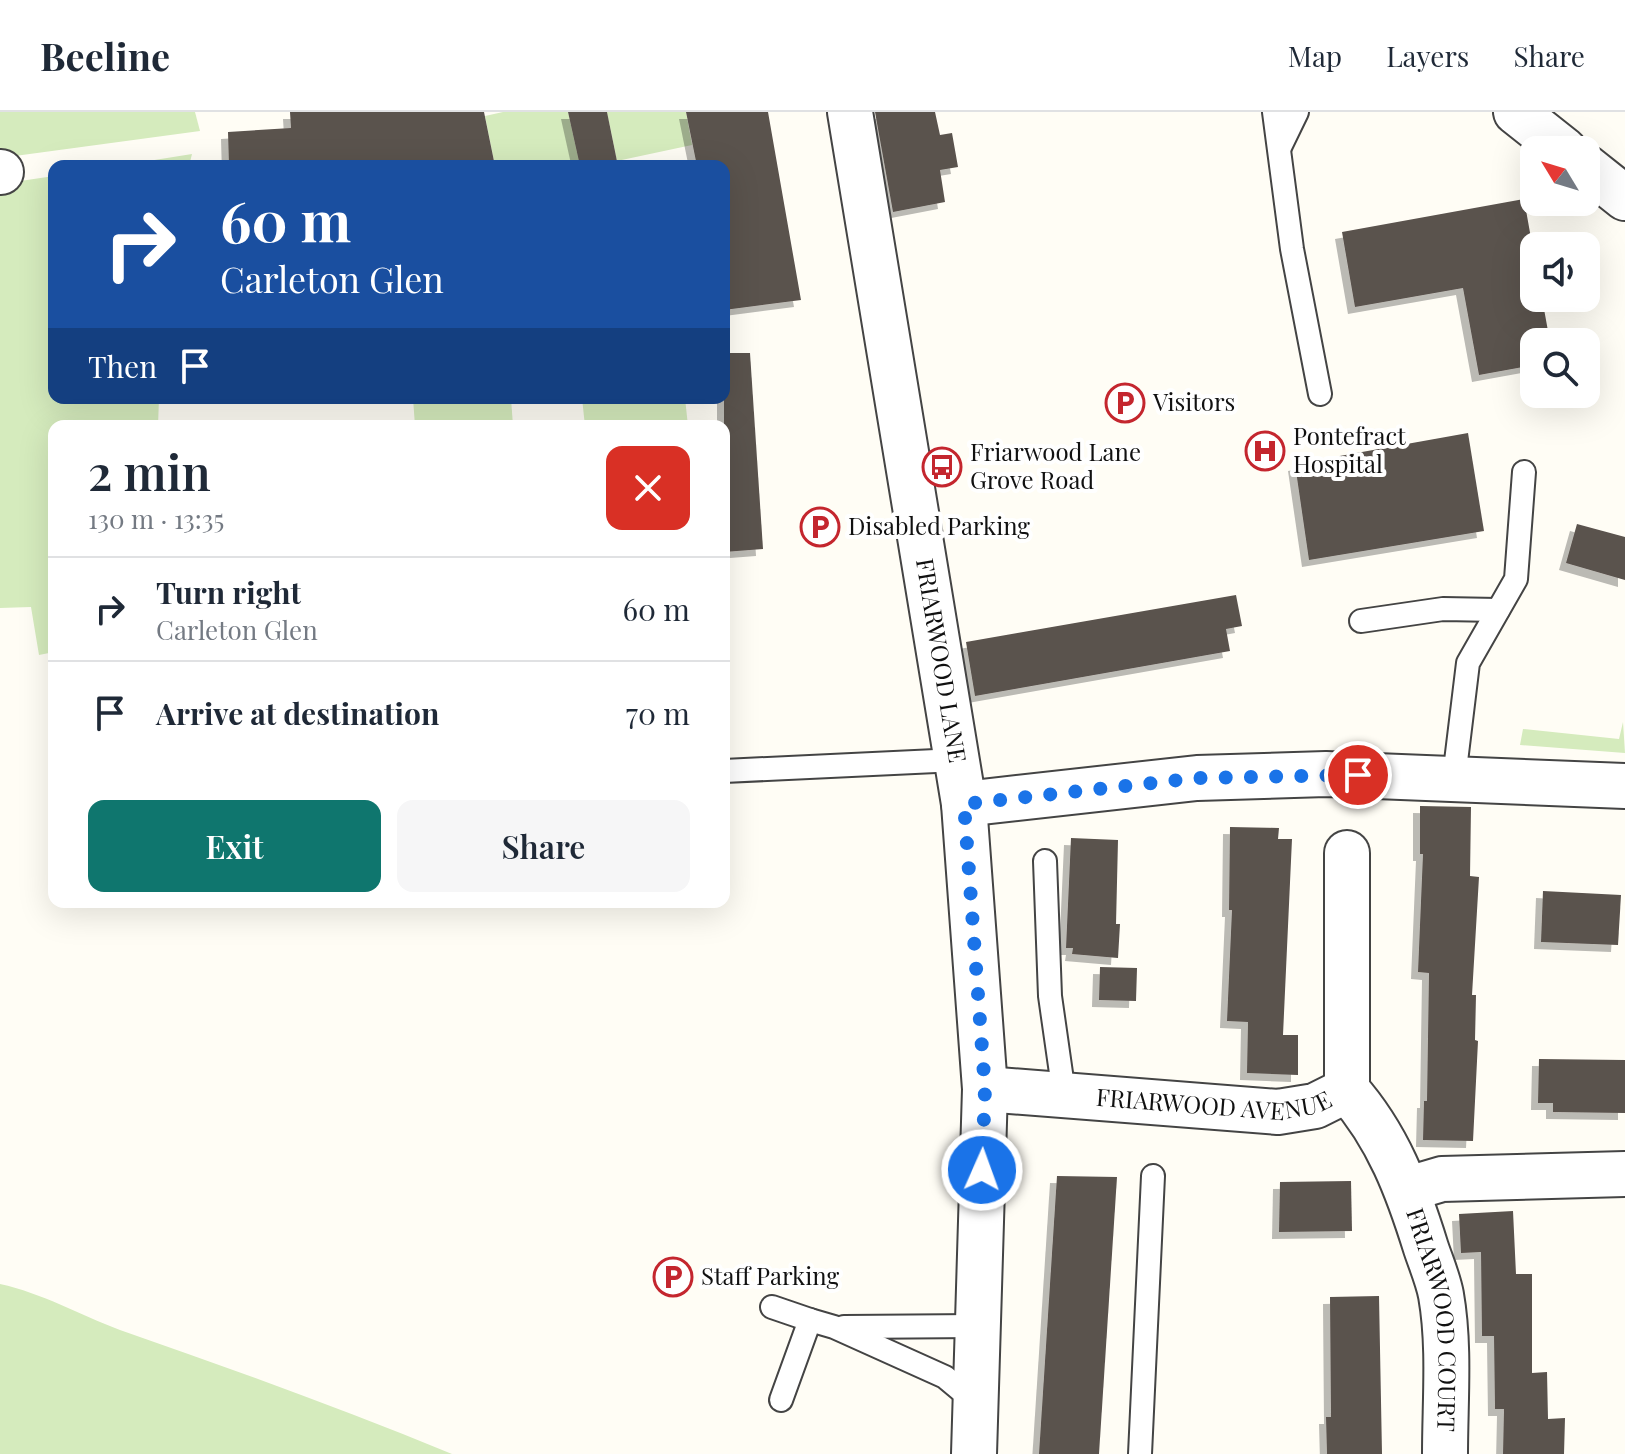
<!DOCTYPE html>
<meta charset="utf-8">
<style>
body{margin:0;font-family:"Playfair Display",serif;background:#f6f6f7;color:#1f2937;height:100vh;display:flex;flex-direction:column;font-size:30px;white-space:nowrap}
*{box-sizing:border-box;margin:0}
p{font-size:26px;color:#747a83}
.icon{flex:none;width:44px;height:44px;fill:none;stroke:currentColor;stroke-width:2;stroke-linecap:round;stroke-linejoin:round}
.map{position:relative;flex:1;overflow:hidden}
.side{position:absolute;left:48px;top:308px;width:682px;height:488px;display:flex;flex-direction:column;background:#fff;border-radius:16px;box-shadow:0 8px 32px #0002}
.side>*{flex:none}
.banner{position:absolute;left:48px;top:48px;width:682px;height:244px;border-radius:16px;box-shadow:0 8px 32px #0002;background:#1a4fa0;color:#fff;overflow:hidden}
.needle{width:52px;rotate:308deg}
.controls{position:absolute;left:1520px;top:24px;display:grid;gap:16px}
.controls a{display:grid;place-items:center;width:80px;height:80px;border-radius:16px;background:#fff;box-shadow:0 8px 32px #0002;font-size:40px}
.pin{position:absolute;display:grid;place-items:center;width:68px;height:68px;color:#fff;margin:-34px;border:4px solid #fff;border-radius:50%;box-shadow:0 2px 8px #0007}
.me{position:absolute;width:88px;margin:-44px;rotate:2deg;stroke-linejoin:round;filter:drop-shadow(0 0 6px #0008)}
.turn{display:flex;align-items:center;gap:28px;height:168px;padding:0 40px;font-size:36px}
.turn .icon{width:104px;height:104px;stroke-width:2.5}
.turn b{display:block;font-size:56px;line-height:68px}
.then{display:flex;align-items:center;height:76px;padding:0 40px;background:#0003;gap:16px;font-size:30px}
.round{display:grid;place-items:center;flex:none;width:84px;height:84px;border-radius:16px;background:#f6f6f7}
.head{display:flex;align-items:center;justify-content:space-between;height:136px;padding:0 40px}
h1{font-size:48px;font-weight:600;line-height:60px}
.primary-button{display:flex;gap:16px;margin-top:auto;padding:16px 40px}
.primary-button a{flex:1;height:92px;border-radius:16px;background:#0f766e;color:#fff;font-size:32px;font-weight:600;line-height:92px;text-align:center}
.primary-button a+a{background:#f6f6f7;color:#1f2937}
ul{padding:0;list-style:none}
li{display:flex;align-items:center;gap:24px;height:104px;padding:0 40px;border-top:2px solid #e0e1e3}
li div{flex:1}
li b{display:block;font-size:30px}
li em{font-style:normal}
header{display:flex;align-items:center;gap:48px;box-sizing:border-box;height:112px;padding:0 40px;background:#fff;border-bottom:2px solid #e0e1e3}
header strong{font-size:38px}
nav{display:flex;gap:44px;margin-inline-start:auto;font-size:28px}
.map>svg:first-child{display:block}
.green{fill:#d5ebbd}
.building{fill:#5a524d;filter:url(#shadow)}
.lines{fill:none;stroke-linecap:round;stroke-linejoin:round}
.lane-casing{stroke:#444;stroke-width:26}
.street-casing{stroke:#444;stroke-width:48}
.lane{stroke:#fff;stroke-width:22}
.street{stroke:#fff;stroke-width:44}
.route{stroke:#1a73e8;stroke-width:14;stroke-dasharray:0 25.2}
.labels{text-anchor:middle;stroke-width:8;stroke-linejoin:round;paint-order:stroke}
.poi-label{font-size:24px;fill:#111;stroke:#fff;text-anchor:start}
.street-label{font-size:24px;fill:#111;stroke:#fff}
</style>
<header>
<strong>Beeline</strong>
<nav><a>Map</a><a>Layers</a><a>Share</a></nav>
</header>
<div class="map">
<svg width="1625" height="1342" viewBox="0 0 1625 1342">
<defs>
<filter id="shadow"><feDropShadow dx="-7" dy="7" stdDeviation="0" flood-color="#0004"/></filter>
</defs>
<rect width="100%" height="100%" fill="#fffdf5"/>
<g class="green">
<path d="M0,0h195l5,19 -200,27z"/>
<path d="M503,0h65l12,53 -85,1 -10,-50z"/>
<path d="M607,0h79l6,33 -75,16z"/>
<path d="M192,42l-3,12h-72z"/>
<path d="M54,64v222h105l-1,28h-104v226l-15,3 -8,-48 -31,1v-424z"/>
<path d="M413,286h98l2,28h-98z"/>
<path d="M582,286h103l3,28h-103z"/>
<path d="M1623,610l2,31 -105,-8 3,-16 96,10z"/>
<path d="M0,1172c42,9 80,31 120,46 112,39 223,79 332,124h-452z"/>
</g>
<g class="building">
<path d="M290,0h194l11,54h-266l-1,-34 63,-4z"/>
<path d="M568,0h39l11,54h-38z"/>
<path d="M686,0h82l33,188 -77,10v-144h-27z"/>
<path d="M875,0h60l5,23 12,-2 6,34 -18,3 5,32 -52,10z"/>
<path d="M1524,87l10,56v43h8l8,44h-16v23l-55,10 -16,-87 -108,19 -13,-75z"/>
<path d="M724,241h26l13,196 -39,3z"/>
<path d="M1468,321l16,98 -175,29 -14,-96z"/>
<path d="M1577,412l48,13v43l-59,-17z"/>
<path d="M1236,483l6,31 -16,3 4,22 -255,45 -9,-54z"/>
<path d="M1420,694l51,1 -1,69 9,1 -7,118h4l-1,45 3,1 -5,100 -50,-1 1,-39h3l2,-128 -11,-1 5,-118h-3z"/>
<path d="M1230,715l49,1 -1,11h14l-9,196h15v40l-51,-2 1,-51 -21,-1 5,-111h-3z"/>
<path d="M1071,726l47,2 -2,84h4l-2,34 -46,-4 1,-6h-7z"/>
<path d="M1543,779l78,4 -3,50 -77,-3z"/>
<path d="M1100,855l37,1 -1,33 -37,-1z"/>
<path d="M1539,947l86,1v53l-72,-1v-9h-15z"/>
<path d="M1057,1064l60,1 -18,277h-60z"/>
<path d="M1351,1069l1,50 -73,1 1,-50z"/>
<path d="M1513,1099l3,63h16v99l15,-1 1,47 17,-1 -1,36h-61l1,-45h-9l-1,-73h-12l-1,-84 -20,1 -2,-39z"/>
<path d="M1379,1184l3,158h-55l-1,-37h5l-1,-120z"/>
</g>
<g class="lines">
<g class="lane-casing">
<g id="lane">
<path d="M1274,0l18,137 28,145"/>
<path d="M1280,35l17,-35"/>
<path d="M1361,509l82,-12 55,1"/>
<path d="M724,659l233,-11"/>
<path d="M1454,666l14,-115 48,-84 8,-107"/>
<path d="M1045,749l5,135 14,98"/>
<path d="M772,1195l38,13"/>
<path d="M844,1215l134,-1"/>
<path d="M781,1288l29,-80 24,7 111,50 30,25"/>
<path d="M1140,1342l13,-278"/>
</g>
</g>
<g class="street-casing">
<g id="street">
<path id="s1" d="M850,0l114,692 21,285 -11,365"/>
<path d="M1516,0l48,38"/>
<path d="M1586,55l39,31"/>
<path d="M0,60h1"/>
<path d="M964,692l233,-26 129,-4 299,12"/>
<path id="s2" d="M985,977l293,23 37,-6 32,-16c41,46 61,100 79,158 5,15 12,31 15,47 9,51 4,107 4,159"/>
<path d="M1347,978v-237"/>
<path d="M1408,1077l34,-10 183,-5"/>
</g>
</g>
<use href="#lane" class="lane"/>
<use href="#street" class="street"/>
</g>
<g class="lines">
<path class="route" d="M982,1058l3,-81 -21,-285 233,-26 161,-3"/>
</g>
<defs>
<g id="parking-ring" transform="scale(2)"><circle r="9.5" fill="#fff" stroke="#c4262e" stroke-width="1.5"/><path d="M-3.5-5.5H1a3.5 3.5 0 0 1 0 7H-1V5.5H-3.5ZM-1-3.4V-.6H.8a1.4 1.4 0 0 0 0-2.8Z" fill="#c4262e"/></g>
<g id="hospital-ring" transform="scale(2)"><circle r="9.5" fill="#fff" stroke="#c4262e" stroke-width="1.5"/><path d="M-5-5h3v3.5h4V-5h3V5h-3V1.5h-4V5h-3Z" fill="#c4262e"/></g>
<g id="bus-ring" transform="scale(2)"><circle r="9.5" fill="#fff" stroke="#c4262e" stroke-width="1.5"/><path d="M-5-6H5V4H4V6H2V4H-2V6H-4V4H-5ZM-3.5-4V0h7V-4ZM-3.5 1.2v1.5H-2V1.2ZM2 1.2v1.5H3.5V1.2Z" fill="#c4262e"/></g>
</defs>
<g fill-rule="evenodd">
<use href="#parking-ring" x="1125" y="291"/>
<use href="#hospital-ring" x="1265" y="339"/>
<use href="#bus-ring" x="942" y="355"/>
<use href="#parking-ring" x="820" y="415"/>
<use href="#parking-ring" x="673" y="1165"/>
</g>
<g class="labels">
<g class="poi-label">
<text x="1153" y="299">Visitors</text>
<text x="1293" y="333">Pontefract<tspan x="1293" dy="28">Hospital</tspan></text>
<text x="970" y="349">Friarwood Lane<tspan x="970" dy="28">Grove Road</tspan></text>
<text x="848" y="423">Disabled Parking</text>
<text x="701" y="1173">Staff Parking</text>
</g>
<g class="street-label">
<text dy="8" stroke="none"><textPath href="#s1" startOffset="556">FRIARWOOD LANE</textPath></text>
<text dy="8" stroke="none"><textPath href="#s2" startOffset="230">FRIARWOOD AVENUE</textPath></text>
<text dy="8" stroke="none"><textPath href="#s2" startOffset="618">FRIARWOOD COURT</textPath></text>
</g>
</g>
</svg>
<div class="controls">
<a><svg class="needle" viewBox="-14 -14 28 28"><path d="M0-13l5 13h-10z" fill="#e53935"/><path d="M0 13l5-13h-10z" fill="#747a83"/></svg></a>
<a><svg class="icon" aria-label="sound" viewBox="0 0 24 24"><path d="M4 9h4l5-4v14l-5-4H4zM17 9q2 3 0 6"/></svg></a>
<a><svg class="icon" aria-label="search" viewBox="0 0 24 24"><circle cx="10" cy="10" r="6"/><path d="M15 15l6 6"/></svg></a>
</div>
<div class="pin" style="left:1358px;top:663px;background:#d93025"><svg class="icon" aria-label="arrive" viewBox="0 0 24 24"><path d="M6 21V4h12l-3 4 3 4H6"/></svg></div>
<svg class="me" style="left:982px;top:1058px" viewBox="-20 -20 40 40"><circle r="17" fill="#1a73e8" stroke="#fff" stroke-width="3"/><path d="M0-11L8 9 0 5-8 9z" fill="#fff"/></svg>
<div class="banner">
<div class="turn"><svg class="icon" aria-label="right" viewBox="0 0 24 24"><path d="M7 20v-9h11M14 6l5 5-5 5"/></svg><div><b>60 m</b>Carleton Glen</div></div>
<div class="then">Then<svg class="icon" aria-label="arrive" viewBox="0 0 24 24"><path d="M6 21V4h12l-3 4 3 4H6"/></svg></div>
</div>
<section class="side">
<div class="head"><div><h1>2 min</h1><p>130 m · 13:35</p></div><a class="round" style="background:#d93025;color:#fff"><svg class="icon" aria-label="close" viewBox="0 0 24 24"><path d="M6 6l12 12M18 6L6 18"/></svg></a></div>
<ul>
<li><svg class="icon" aria-label="right" viewBox="0 0 24 24"><path d="M7 20v-9h11M14 6l5 5-5 5"/></svg><div><b>Turn right</b><p>Carleton Glen</p></div><em>60 m</em></li>
<li><svg class="icon" aria-label="arrive" viewBox="0 0 24 24"><path d="M6 21V4h12l-3 4 3 4H6"/></svg><div><b>Arrive at destination</b></div><em>70 m</em></li>
</ul>
<div class="primary-button"><a>Exit</a><a>Share</a></div>
</section>
</div>
